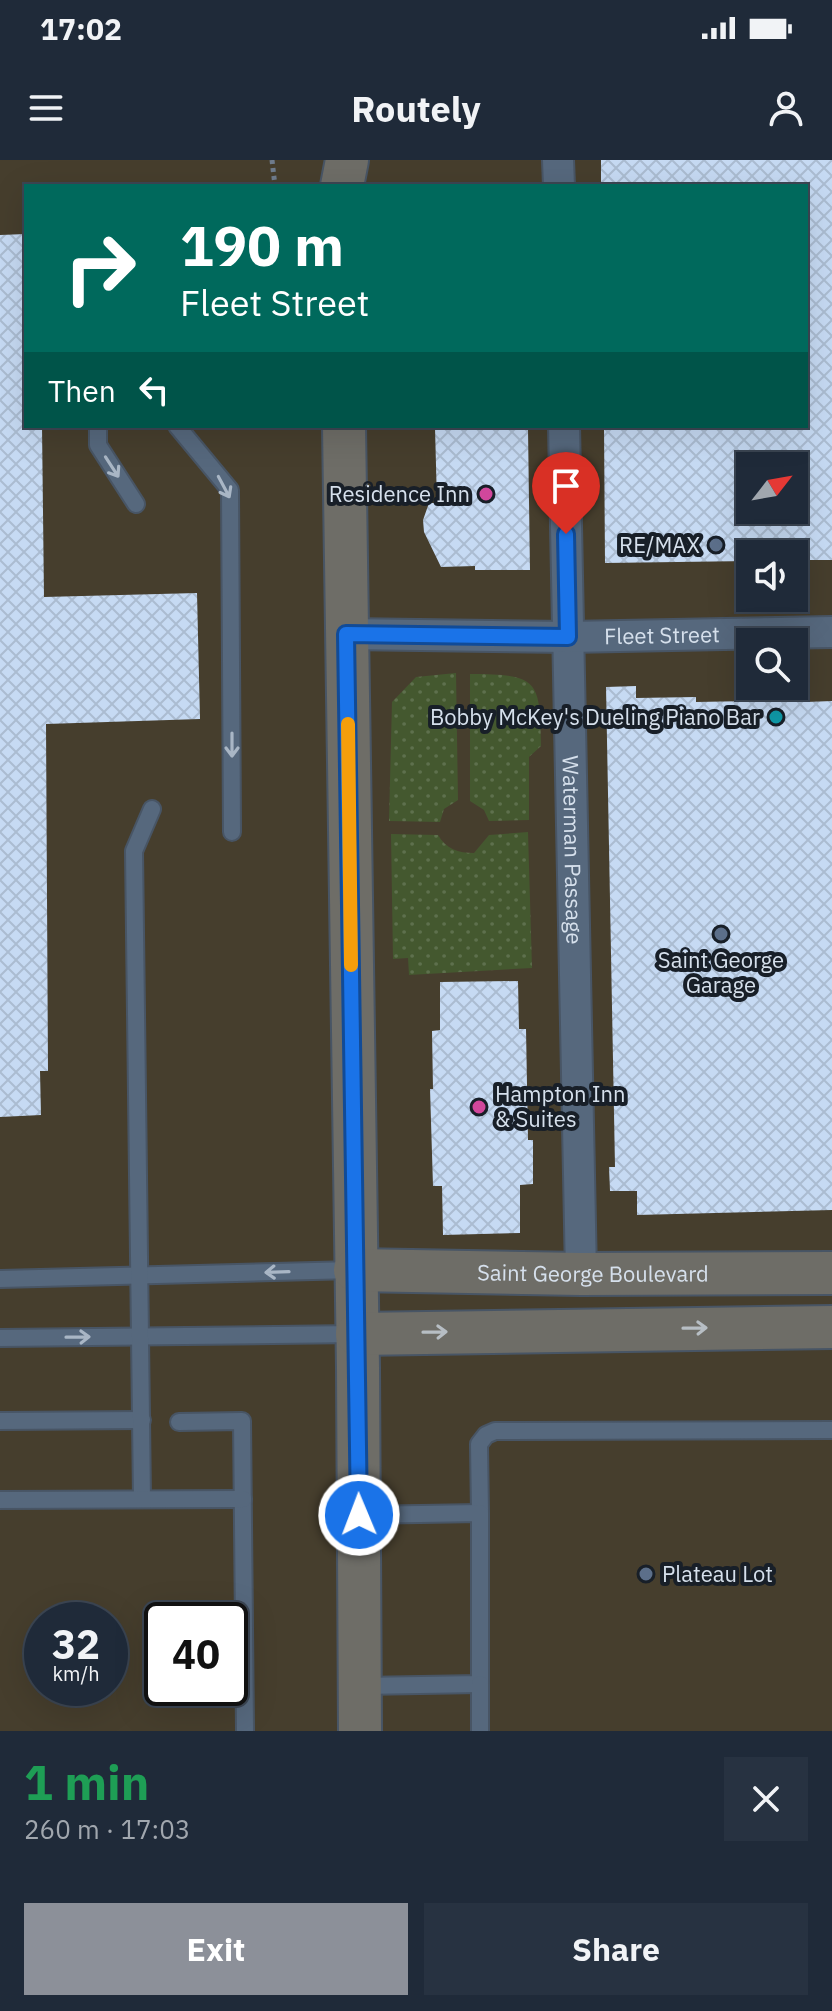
<!DOCTYPE html>
<meta charset="utf-8">
<style>
body{margin:0;font-family:"IBM Plex Sans",sans-serif;background:#273241;color:#f1f3f6;height:100vh;display:flex;flex-direction:column;font-size:30px;white-space:nowrap}
*{box-sizing:border-box;margin:0}
p{font-size:26px;color:#a1a7ae}
.icon{flex:none;width:44px;height:44px;fill:none;stroke:currentColor;stroke-width:2;stroke-linecap:round;stroke-linejoin:round}
.map{position:relative;height:1571px;overflow:hidden}
.panel{display:flex;flex-direction:column;background:#1f2a39;flex:1}
.panel>*{flex:none}
.guide{position:absolute;left:24px;top:24px;width:784px;height:244px;border-radius:0px;box-shadow:0 8px 32px #0002,0 0 0 2px #3c4653;background:#00695c;color:#fff;overflow:hidden}
.needle{width:52px;rotate:59deg}
.fabs{position:absolute;left:736px;top:292px;display:grid;gap:16px}
.fabs a{display:grid;place-items:center;width:72px;height:72px;border-radius:0px;background:#1f2a39;box-shadow:0 8px 32px #0002,0 0 0 2px #3c4653;font-size:40px}
.speed{position:absolute;left:24px;top:1442px;display:flex;gap:16px;font-size:40px;font-weight:700;text-align:center}
.speed>*{display:grid;place-content:center;width:104px;height:104px;border-radius:50%;background:#1f2a39;box-shadow:0 8px 32px #0002,0 0 0 2px #3c4653;line-height:1}
.speed small{font-size:20px;font-weight:400}
.speed .limit{border:4px solid #111;border-radius:12px;background:#fff;color:#111}
.pin{position:absolute;display:grid;place-items:center;width:68px;height:68px;color:#fff;margin:-82px -34px;border-radius:50% 50% 50% 0;rotate:-45deg;box-shadow:0 0 8px #0007}
.pin .icon{rotate:45deg}
.me{position:absolute;width:88px;margin:-44px;rotate:359deg;stroke-linejoin:round;filter:drop-shadow(0 0 6px #0008)}
.turn{display:flex;align-items:center;gap:28px;height:168px;padding:0 24px;font-size:36px}
.turn .icon{width:104px;height:104px;stroke-width:2.5}
.turn b{display:block;font-size:56px;line-height:68px}
.then{display:flex;align-items:center;height:76px;padding:0 24px;background:#0003;gap:16px;font-size:30px}
.round{display:grid;place-items:center;flex:none;width:84px;height:84px;border-radius:0px;background:#273241}
.overview{display:flex;align-items:center;justify-content:space-between;height:136px;padding:0 24px}
h1{font-size:48px;font-weight:700;line-height:60px;color:#1e9e55}
.primary-button{display:flex;gap:16px;margin-top:auto;padding:16px 24px}
.primary-button a{flex:1;height:92px;border-radius:0px;background:#8c9099;color:#fff;font-size:32px;font-weight:700;line-height:92px;text-align:center}
.primary-button a+a{background:#273241;color:#f1f3f6}
.status{display:flex;justify-content:space-between;align-items:center;height:56px;padding:0 40px;background:#1f2a39;direction:ltr}
.status svg{height:22px;fill:currentColor}
header{display:flex;justify-content:space-between;align-items:center;height:104px;padding:0 24px;background:#1f2a39;font-size:36px;font-weight:700}
.map>svg:first-child{display:block}
.commercial{fill:#463e2d;fill-rule:evenodd}
.grass{fill:url(#grass-dots)}
.building{fill:url(#building-cross-hatch);fill-rule:evenodd}
.lines{fill:none;stroke-linecap:round;stroke-linejoin:round}
.lane-casing{stroke:#485565;stroke-width:20}
.street-casing{stroke:#485565;stroke-width:34}
.secondary-casing{stroke:#485565;stroke-width:46}
.path{stroke:#6f7c8d;stroke-width:5;stroke-dasharray:4 4;stroke-linecap:butt}
.lane{stroke:#56687d;stroke-width:16}
.street{stroke:#56687d;stroke-width:30}
.secondary{stroke:#6e6d67;stroke-width:42}
.oneway{stroke:#a9b6c5}
.oneway2{stroke:#b7bec4}
.route-casing{stroke:#114b97;stroke-width:20}
.route{stroke:#1a73e8;stroke-width:14}
.slow{stroke:#f59e0b;stroke-width:14}
.hotel-dot{fill:#d1479c;stroke:#181f28;stroke-width:3}
.service-dot{fill:#5c6f8a;stroke:#181f28;stroke-width:3}
.culture-dot{fill:#0f9aa8;stroke:#181f28;stroke-width:3}
.labels{text-anchor:middle;stroke-width:8;stroke-linejoin:round;paint-order:stroke}
.poi-label{font-size:22px;fill:#d6e0ec;stroke:#181f28;text-anchor:end}
.street-label{font-size:22px;fill:#d6e0ec;stroke:#181f28}
</style>
<div class="status"><b>17:02</b><svg viewBox="0 0 49 12"><path d="M0 12V9h3v3zM5 12V6h3v6zM10 12V3h3v9zM15 12V0h3v12zM26 1h20v11H26zM47 4h2v5h-2z"/></svg></div>
<header><svg class="icon" aria-label="menu" viewBox="0 0 24 24"><path d="M4 6h16M4 12h16M4 18h16"/></svg>Routely<svg class="icon" aria-label="person" viewBox="0 0 24 24"><circle cx="12" cy="8" r="4"/><path d="M4 21q1-7 8-7t8 7"/></svg></header>
<div class="map">
<svg width="832" height="1571" viewBox="0 0 832 1571">
<defs>
<pattern id="grass-dots" width="8" height="8" patternUnits="userSpaceOnUse" patternTransform="scale(2)"><rect width="8" height="8" fill="#44582f"/><path d="M2 2h.1M6 6h.1" fill="none" stroke="#5e704d" stroke-width="1.8" stroke-linecap="round"/></pattern>
<pattern id="building-cross-hatch" width="8" height="8" patternUnits="userSpaceOnUse" patternTransform="scale(2)"><rect width="8" height="8" fill="#c6daf3"/><path d="M0 0l8 8M0 8l8-8" fill="none" stroke="#abbcd1"/></pattern>
</defs>
<rect width="100%" height="100%" fill="#29384c"/>
<path class="commercial" d="M0,0h832v1571h-832zM26,26h780v240h-780zM750,306h44v44h-44zM750,394h44v44h-44zM750,482h44v44h-44zM42,1460h68v68h-68zM162,1460h68v68h-68z"/>
<g class="grass">
<path d="M456,513l2,127 -14,9 -4,13 -51,-1 3,-119 24,-25z"/>
<path d="M470,514c69,0 70,6 71,72l-12,11v63l-40,1 -5,-11 -14,-9z"/>
<path d="M528,672l4,136 -123,7 -1,-17 -15,1 -2,-125 47,1c8,14 20,18 36,18l15,-18z"/>
</g>
<g class="building">
<path d="M601,0h231v400h-38v-6h-44v7l-145,2 -1,-137h202v-240h-205zM750,306h44v44h-44z"/>
<path d="M26,74v192h16l2,171 153,-4 3,126 -154,5 2,347h-8l1,44 -41,2v-882z"/>
<path d="M442,266h78v3h8l2,141h-55v-4l-34,1 -17,-35 -1,-12 6,-17h8l-2,-75z"/>
<path d="M636,526v12l60,-1v5l54,-1v-7l55,-1 1,9 26,-1v509l-195,5v-24h-27l-1,-24h6l-9,-480z"/>
<path d="M518,821l1,48h7l2,111h5v44l-13,1v48l-77,2 -1,-49h-9l-3,-97h3l-1,-58 8,-1v-48z"/>
</g>
<g class="lines">
<g class="lane-casing">
<g id="lane">
<path d="M98,266v19l38,59"/>
<path d="M177,266l53,64 2,342"/>
<path d="M0,1119l354,-9"/>
<path d="M0,1178l357,-4"/>
<path d="M0,1261l142,-1"/>
<path d="M179,1262l63,-1 3,310"/>
<path d="M142,1339l-8,-648 18,-42"/>
<path d="M0,1340l243,-1"/>
<path d="M480,1353l-1,-69 7,-9 9,-4 337,-1"/>
<path d="M360,1355l120,-2v171l-119,2"/>
<path d="M480,1524v47"/>
</g>
</g>
<g class="street-casing">
<g id="street">
<path d="M558,0l1,26"/>
<path id="s1" d="M564,266l17,848"/>
<path id="s2" d="M346,474l222,3 264,-5"/>
</g>
</g>
<g class="secondary-casing">
<g id="secondary">
<path d="M342,26l5,-26"/>
<path d="M344,266l14,942 2,363"/>
<path id="s3" d="M355,1110l226,4 251,-1"/>
<path d="M357,1174l475,-7"/>
</g>
</g>
<path class="path" d="M272,0l3,26"/>
<use href="#lane" class="lane"/>
<use href="#street" class="street"/>
<use href="#secondary" class="secondary"/>
</g>
<defs><path id="oneway-shaft" d="M-6 0H5M1.5-3L5.5 0L1.5 3" fill="none" stroke-width="1.6" stroke-linecap="round" stroke-linejoin="round" transform="scale(2)"/></defs>
<g class="oneway">
<use href="#oneway-shaft" transform="translate(112 307) rotate(57)"/>
<use href="#oneway-shaft" transform="translate(224 327) rotate(62)"/>
<use href="#oneway-shaft" transform="translate(232 585) rotate(90)"/>
<use href="#oneway-shaft" transform="translate(277 1112) rotate(178)"/>
<use href="#oneway-shaft" transform="translate(78 1177) rotate(-1)"/>
</g>
<g class="oneway2">
<use href="#oneway-shaft" transform="translate(695 1168) rotate(-1)"/>
<use href="#oneway-shaft" transform="translate(435 1172) rotate(-1)"/>
</g>
<g class="lines">
<g class="route-casing">
<path id="route" d="M359,1355l-13,-881 222,3 -2,-103"/>
</g>
<use href="#route" class="route"/>
<path class="slow" d="M348,564l3,241"/>
</g>
<g class="hotel-dot">
<circle cx="486" cy="334" r="8"/>
<circle cx="479" cy="947" r="8"/>
</g>
<g class="service-dot">
<circle cx="716" cy="385" r="8"/>
<circle cx="721" cy="774" r="8"/>
<circle cx="646" cy="1414" r="8"/>
</g>
<circle class="culture-dot" cx="776" cy="557" r="8"/>
<g class="labels">
<g class="poi-label">
<text x="470" y="342">Residence Inn</text>
<text x="700" y="393">RE/MAX</text>
<text x="760" y="565">Bobby McKey's Dueling Piano Bar</text>
<text x="721" y="808" text-anchor="middle">Saint George<tspan x="721" dy="25">Garage</tspan></text>
<text x="495" y="942" text-anchor="start">Hampton Inn<tspan x="495" dy="25">&amp; Suites</tspan></text>
<text x="662" y="1422" text-anchor="start">Plateau Lot</text>
</g>
<g class="street-label">
<text dy="8" stroke="none"><textPath href="#s2" startOffset="316">Fleet Street</textPath></text>
<text dy="8" stroke="none"><textPath href="#s1" startOffset="424">Waterman Passage</textPath></text>
<text dy="8" stroke="none"><textPath href="#s3" startOffset="238">Saint George Boulevard</textPath></text>
</g>
</g>
</svg>
<div class="fabs">
<a><svg class="needle" viewBox="-14 -14 28 28"><path d="M0-13l5 13h-10z" fill="#e53935"/><path d="M0 13l5-13h-10z" fill="#a1a7ae"/></svg></a>
<a><svg class="icon" aria-label="sound" viewBox="0 0 24 24"><path d="M4 9h4l5-4v14l-5-4H4zM17 9q2 3 0 6"/></svg></a>
<a><svg class="icon" aria-label="search" viewBox="0 0 24 24"><circle cx="10" cy="10" r="6"/><path d="M15 15l6 6"/></svg></a>
</div>
<div class="speed"><div>32<small>km/h</small></div><div class="limit">40</div></div>
<div class="pin" style="left:566px;top:374px;background:#d93025"><svg class="icon" aria-label="arrive" viewBox="0 0 24 24"><path d="M6 21V4h12l-3 4 3 4H6"/></svg></div>
<svg class="me" style="left:359px;top:1355px" viewBox="-20 -20 40 40"><circle r="17" fill="#1a73e8" stroke="#fff" stroke-width="3"/><path d="M0-11L8 9 0 5-8 9z" fill="#fff"/></svg>
<div class="guide">
<div class="turn"><svg class="icon" aria-label="right" viewBox="0 0 24 24"><path d="M7 20v-9h11M14 6l5 5-5 5"/></svg><div><b>190 m</b>Fleet Street</div></div>
<div class="then">Then<svg class="icon" aria-label="left" viewBox="0 0 24 24"><path d="M17 20v-9H6M10 6l-5 5 5 5"/></svg></div>
</div>
</div>
<section class="panel">
<div class="overview"><div><h1>1 min</h1><p>260 m · 17:03</p></div><a class="round"><svg class="icon" aria-label="close" viewBox="0 0 24 24"><path d="M6 6l12 12M18 6L6 18"/></svg></a></div>
<div class="primary-button"><a>Exit</a><a>Share</a></div>
</section>
